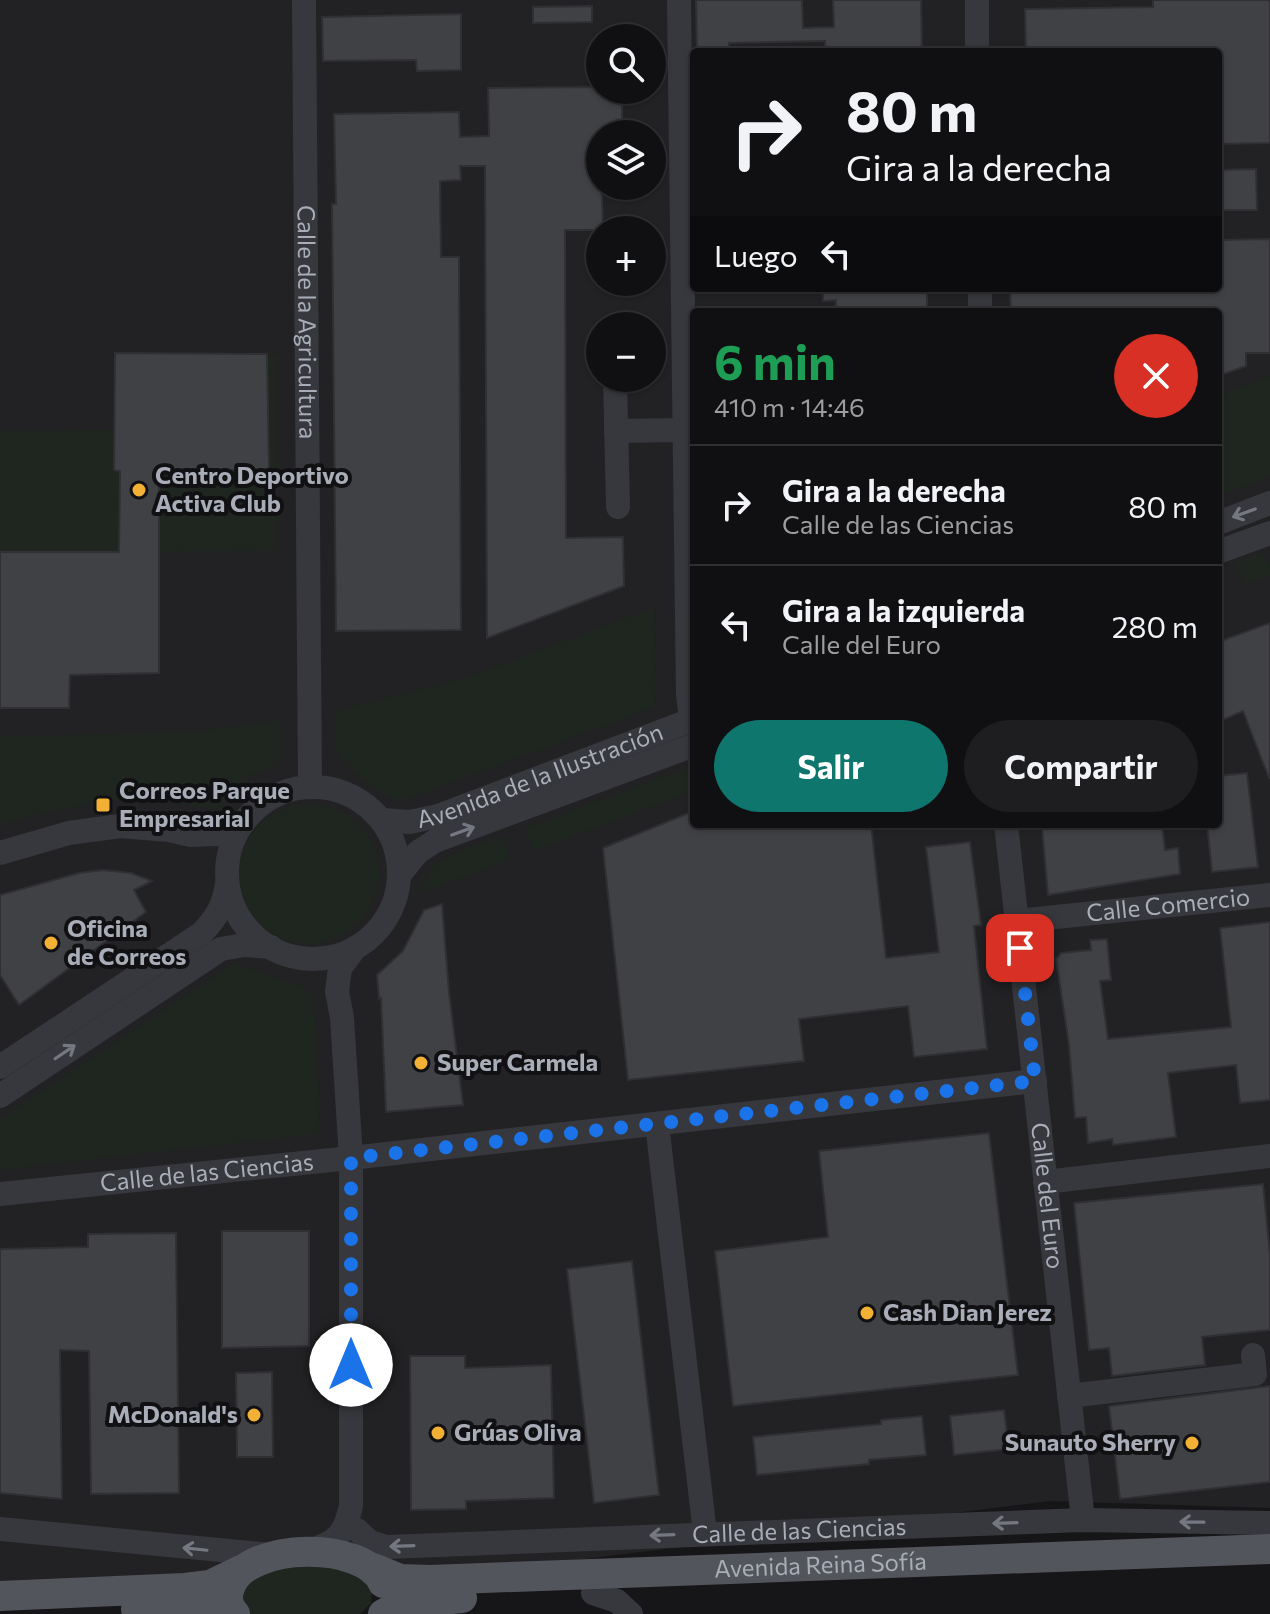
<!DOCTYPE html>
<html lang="es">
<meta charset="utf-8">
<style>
body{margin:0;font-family:Commissioner,sans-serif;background:#1e1e20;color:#f1f3f6;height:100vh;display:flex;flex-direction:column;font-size:30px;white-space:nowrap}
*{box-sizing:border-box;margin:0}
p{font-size:26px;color:#9c9d9f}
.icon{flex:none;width:44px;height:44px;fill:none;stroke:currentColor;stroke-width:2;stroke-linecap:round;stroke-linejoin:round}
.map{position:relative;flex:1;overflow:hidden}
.details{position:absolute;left:690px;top:308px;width:532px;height:520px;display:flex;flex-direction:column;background:#101012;border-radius:8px;box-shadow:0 2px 6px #0004,0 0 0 2px #303032}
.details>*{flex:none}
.top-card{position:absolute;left:690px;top:48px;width:532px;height:244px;border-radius:8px;box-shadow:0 2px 6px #0004,0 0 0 2px #303032;background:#101012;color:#f1f3f6;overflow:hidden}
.fabs{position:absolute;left:586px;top:24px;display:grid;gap:16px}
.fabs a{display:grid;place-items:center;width:80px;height:80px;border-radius:50%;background:#101012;box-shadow:0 2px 6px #0004,0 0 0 2px #303032;font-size:40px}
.pin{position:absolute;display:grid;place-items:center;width:68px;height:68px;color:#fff;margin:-34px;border-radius:16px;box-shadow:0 4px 12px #0006}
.me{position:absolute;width:88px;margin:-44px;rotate:0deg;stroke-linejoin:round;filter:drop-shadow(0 0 6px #0008)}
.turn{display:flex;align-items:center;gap:28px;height:168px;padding:0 24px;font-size:36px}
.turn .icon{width:104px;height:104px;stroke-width:2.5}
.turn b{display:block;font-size:56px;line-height:68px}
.then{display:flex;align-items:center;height:76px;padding:0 24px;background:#0003;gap:16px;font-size:30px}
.round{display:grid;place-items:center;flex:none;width:84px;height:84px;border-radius:42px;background:#1e1e20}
.head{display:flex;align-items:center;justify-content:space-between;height:136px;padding:0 24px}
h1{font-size:48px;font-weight:700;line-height:60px;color:#1e9e55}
.action{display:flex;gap:16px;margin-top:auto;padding:16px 24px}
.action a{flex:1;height:92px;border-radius:48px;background:#0f766e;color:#fff;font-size:32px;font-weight:700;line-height:92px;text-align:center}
.action a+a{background:#1e1e20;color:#f1f3f6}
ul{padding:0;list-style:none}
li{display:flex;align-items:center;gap:24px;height:120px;padding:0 24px;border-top:2px solid #303032}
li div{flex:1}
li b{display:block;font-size:30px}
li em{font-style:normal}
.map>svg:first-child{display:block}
.built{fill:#222225;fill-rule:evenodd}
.green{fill:#1e261f}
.building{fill:#404145;stroke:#303034;stroke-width:2}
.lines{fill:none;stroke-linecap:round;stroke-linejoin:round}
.minor{stroke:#37383d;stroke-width:24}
.major{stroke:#53555c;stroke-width:30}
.oneway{stroke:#757881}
.route{stroke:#1a73e8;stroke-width:14;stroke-dasharray:0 25.2}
.poi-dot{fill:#f2b134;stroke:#111113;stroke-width:3}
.labels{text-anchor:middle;stroke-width:8;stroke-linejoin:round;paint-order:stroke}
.street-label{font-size:24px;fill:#a8adb8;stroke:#111113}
.poi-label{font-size:24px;font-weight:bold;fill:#a8adb8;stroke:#111113;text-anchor:start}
</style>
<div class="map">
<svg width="1270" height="1614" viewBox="0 0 1270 1614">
<rect width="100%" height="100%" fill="#161618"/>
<path class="built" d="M0,0h1270v1508l-219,-7 -620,77 -191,-10 -240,25zM600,38h52v52h-52zM694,52h524v236h-524zM600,134h52v52h-52zM600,230h52v52h-52zM694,312h524v512h-524zM600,326h52v52h-52z"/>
<g class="green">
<path d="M115,353l163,2v196l-278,1v-121l114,-1z"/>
<path d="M1270,376v101l-52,19v-101z"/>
<path d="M1264,552l6,15v9l-25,9 -11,-22z"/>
<path d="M654,607l1,100 -250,93c-4,0 -8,1 -12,-1 -10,-3 -50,-34 -54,-43 -6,-13 -3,-31 -4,-45l134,-34z"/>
<path d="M280,720c1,39 9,44 -32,55l-10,16 -19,18c-23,0 -45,-9 -67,-9 -53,-2 -101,11 -152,25v-88l199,-6z"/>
<path d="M694,765v26l-160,60 -8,-23z"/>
<circle cx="309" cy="874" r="70"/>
<path d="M502,836l8,24 -88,33c2,-38 51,-46 80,-57z"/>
<path d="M234,963l64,22 13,7 6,40 2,102 -319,36v-51z"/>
<path d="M308,1564l46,6 18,21 -1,12 -11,11h-111l-5,-5 -2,-21 22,-18z"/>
</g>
<g class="building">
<path d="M696,0h106l1,28 31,-1 -1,-27h88l1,52h-97v-11l-96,2v9h-32z"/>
<path d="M1153,0h117v143l-52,1v-92h-192l-1,-43 128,-2z"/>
<path d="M592,6v16l-59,1v-16z"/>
<path d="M461,14v56l-44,1 -1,-11 -93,1 -1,-44z"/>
<path d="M600,87v3h22v44h-22l3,96h-38l1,308 57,-1 1,49 -137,52 -2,-472h-25l1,14 -21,1 1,76h18l2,373 -125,1 -4,-427h4l-2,-90 125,-2 1,25 29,-1 -1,-48z"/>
<path d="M1256,169l1,41h-39v-40z"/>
<path d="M1270,239v114h-24v13l-28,10v-64h-207l-1,-24h208v-48z"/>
<path d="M823,288h104v24h-92l1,-12 -13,1z"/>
<path d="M115,353l152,1 2,116 -110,1v202l-89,2 -1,33h-69v-156h119l1,-81 -6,-1z"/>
<path d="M1270,623v155h-1l-26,-67 -25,11v-80z"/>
<path d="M1247,773l11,94 -46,5 -5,-48h11v-48z"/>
<path d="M694,811v13h177l15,134 53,-6 -13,-105 44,-5 11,83 -7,1 13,123 -73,8 -6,-51 -109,13 5,42 -176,19 -25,-232z"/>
<path d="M1047,824h115l3,26 13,-2 2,26 -132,21 -6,-68z"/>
<path d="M103,870l28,3 21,8 -18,9 12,22 -127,93 -19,-30v-80l79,-22z"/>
<path d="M442,904l7,88 14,113 -77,7 -5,-114 -2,1 -2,-24 26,-24 21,-41z"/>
<path d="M1270,922v178l-30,3 -4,-38 -68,8 8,64 -63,8 -1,-6 -24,4 -2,-26 -11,1 -6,-73 -13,-86 5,-6 30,-3 -1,-10 17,-1 4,41 -11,1 8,58 123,-12 -11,-99z"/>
<path d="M989,1133l29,242 -285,31 -18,-155 113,-14 -9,-86z"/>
<path d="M1263,1184l7,71v75l-68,7 3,28 -93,11 -3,-28 -20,2 -15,-147z"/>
<path d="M222,1231h87v115l-87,2z"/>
<path d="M176,1233l3,260 -88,1 -2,-143 -29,-1 2,149 -62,-6v-244l88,-2v-13z"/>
<path d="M632,1261l27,234 -65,8 -27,-234z"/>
<path d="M410,1356h55v12l86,-3 3,133 -88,3v8l-55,1z"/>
<path d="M272,1372l1,85h-36l-1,-84z"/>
<path d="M1270,1386v96l-150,17 -11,-93z"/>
<path d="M1004,1410l5,39 -55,6 -4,-39z"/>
<path d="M922,1416l4,39 -57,5v4l-112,11 -4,-38 128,-13v-4z"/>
</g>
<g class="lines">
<g class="minor">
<path id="s1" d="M304,0l6,786"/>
<path d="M679,0l9,694 3,26"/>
<path d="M977,0v52"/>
<path d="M980,288v24"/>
<path d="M615,378l3,129"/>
<path d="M616,431l69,-1"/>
<path d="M1218,523l52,-20"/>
<path d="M1218,552l52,-19"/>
<circle cx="313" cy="873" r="86"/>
<path id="s2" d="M382,820l28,2 28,-6 256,-97"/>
<path id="s3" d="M1006,824l77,696"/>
<path d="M0,853l69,-20 51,-7 49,4 22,5 26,-1 25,-10"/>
<path d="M400,874l18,-22 17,-11 259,-96"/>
<path id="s4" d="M1017,921l253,-26"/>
<path d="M0,1067l202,-134c15,-16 22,-28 25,-49"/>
<path d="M0,1096l221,-147 23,-4 27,2"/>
<path d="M657,1124l48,409"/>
<path d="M1045,1182l225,-26"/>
<path id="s5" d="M0,1194l351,-36 684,-77"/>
<path d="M1069,1396l186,-22 -2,-19"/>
<path d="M0,1529l272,26"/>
<path id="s6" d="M357,1530l13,12 16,5 697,-27 187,3"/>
<path d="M307,1552c29,-10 37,-15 44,-46v-348l-9,-140 -5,-27 3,-23 15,-20"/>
<path d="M593,1593l24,8 14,13"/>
</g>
<g class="major">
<path id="s7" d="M373,1568l27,11 30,1 840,-31"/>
<path d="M0,1596l185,-8 25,-3 31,-15"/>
<path d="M136,1609l50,1 30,4"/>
<path d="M235,1614c-8,-9 -9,-18 -4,-29 18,-43 133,-45 152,-2"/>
<path d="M383,1614l19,-10 60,-6"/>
</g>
</g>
<defs><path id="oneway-shaft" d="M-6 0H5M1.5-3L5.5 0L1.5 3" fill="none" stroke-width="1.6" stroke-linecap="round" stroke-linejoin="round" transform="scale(2)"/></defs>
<g class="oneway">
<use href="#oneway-shaft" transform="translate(1244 513) rotate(160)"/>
<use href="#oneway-shaft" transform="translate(463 831) rotate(-20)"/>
<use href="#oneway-shaft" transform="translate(65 1052) rotate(-34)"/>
<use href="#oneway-shaft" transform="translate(1192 1522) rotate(-179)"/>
<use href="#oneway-shaft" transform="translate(1005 1523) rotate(178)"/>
<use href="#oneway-shaft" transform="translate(662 1535) rotate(178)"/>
<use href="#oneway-shaft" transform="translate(402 1546) rotate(178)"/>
<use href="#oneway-shaft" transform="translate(195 1549) rotate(-174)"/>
</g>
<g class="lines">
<path class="route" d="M351,1365v-207l684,-77 -15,-133"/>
</g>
<g class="poi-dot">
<circle cx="139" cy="490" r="8"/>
<rect x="95" y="797" width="16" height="16" rx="4"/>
<circle cx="51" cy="943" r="8"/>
<circle cx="421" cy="1063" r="8"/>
<circle cx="867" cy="1313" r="8"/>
<circle cx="254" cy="1415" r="8"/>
<circle cx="438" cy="1433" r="8"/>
<circle cx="1192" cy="1443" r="8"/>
</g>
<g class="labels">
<g class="street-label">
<text dy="8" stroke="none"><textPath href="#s1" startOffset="322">Calle de la Agricultura</textPath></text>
<text dy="8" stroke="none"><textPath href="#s2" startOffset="166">Avenida de la Ilustración</textPath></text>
<text dy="8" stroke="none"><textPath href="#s4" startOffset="152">Calle Comercio</textPath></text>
<text dy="8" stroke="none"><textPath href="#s5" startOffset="208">Calle de las Ciencias</textPath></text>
<text dy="8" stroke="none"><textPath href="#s3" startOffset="374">Calle del Euro</textPath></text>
<text dy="8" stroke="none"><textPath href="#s6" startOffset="448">Calle de las Ciencias</textPath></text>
<text dy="8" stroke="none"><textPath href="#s7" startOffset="450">Avenida Reina Sofía</textPath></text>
</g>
<g class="poi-label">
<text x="155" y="484">Centro Deportivo<tspan x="155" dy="28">Activa Club</tspan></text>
<text x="119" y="799">Correos Parque<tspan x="119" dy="28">Empresarial</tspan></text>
<text x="67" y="937">Oficina<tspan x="67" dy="28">de Correos</tspan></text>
<text x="437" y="1071">Super Carmela</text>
<text x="883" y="1321">Cash Dian Jerez</text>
<text x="238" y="1423" text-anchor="end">McDonald's</text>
<text x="454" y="1441">Grúas Oliva</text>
<text x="1176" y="1451" text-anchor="end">Sunauto Sherry</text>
</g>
</g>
</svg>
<div class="fabs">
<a><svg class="icon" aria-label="search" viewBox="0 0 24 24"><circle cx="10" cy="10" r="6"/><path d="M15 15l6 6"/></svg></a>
<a><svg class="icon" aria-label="layers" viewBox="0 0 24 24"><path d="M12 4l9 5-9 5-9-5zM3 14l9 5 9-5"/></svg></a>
<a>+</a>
<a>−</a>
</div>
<div class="pin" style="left:1020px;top:948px;background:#d93025"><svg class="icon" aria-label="arrive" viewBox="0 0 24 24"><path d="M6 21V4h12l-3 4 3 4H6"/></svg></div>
<svg class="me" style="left:351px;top:1365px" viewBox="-20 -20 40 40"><circle r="19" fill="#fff"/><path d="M0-13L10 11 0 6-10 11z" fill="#1a73e8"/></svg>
<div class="top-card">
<div class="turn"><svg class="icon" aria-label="right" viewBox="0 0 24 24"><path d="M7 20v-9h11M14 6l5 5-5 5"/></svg><div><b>80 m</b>Gira a la derecha</div></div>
<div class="then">Luego<svg class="icon" aria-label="left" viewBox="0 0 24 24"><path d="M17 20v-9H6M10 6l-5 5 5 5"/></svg></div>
</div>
<section class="details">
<div class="head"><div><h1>6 min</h1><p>410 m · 14:46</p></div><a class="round" style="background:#d93025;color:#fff"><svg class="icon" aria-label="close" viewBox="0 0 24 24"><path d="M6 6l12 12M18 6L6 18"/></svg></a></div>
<ul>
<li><svg class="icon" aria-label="right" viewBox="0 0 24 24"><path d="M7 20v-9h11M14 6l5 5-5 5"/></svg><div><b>Gira a la derecha</b><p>Calle de las Ciencias</p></div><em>80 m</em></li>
<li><svg class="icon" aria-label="left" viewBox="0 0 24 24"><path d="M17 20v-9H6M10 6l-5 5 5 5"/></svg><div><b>Gira a la izquierda</b><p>Calle del Euro</p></div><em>280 m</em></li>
</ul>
<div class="action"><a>Salir</a><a>Compartir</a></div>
</section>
</div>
